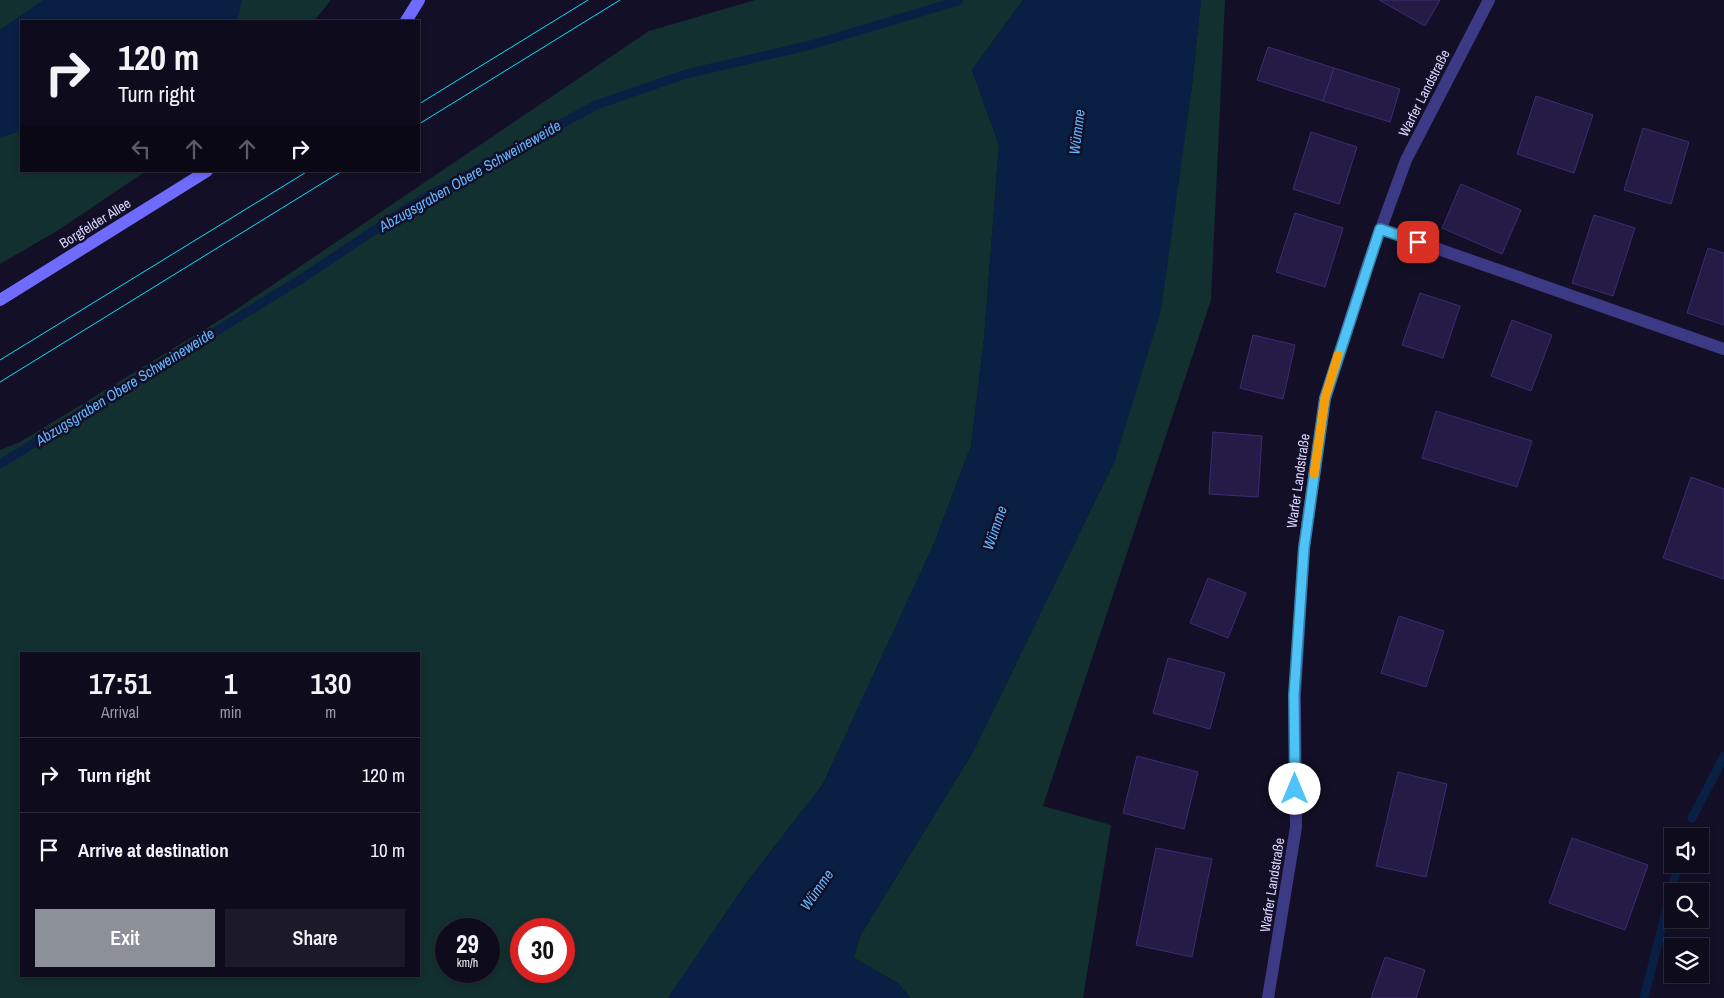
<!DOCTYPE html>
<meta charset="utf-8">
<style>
body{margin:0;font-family:"Archivo Narrow",sans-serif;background:#1c1929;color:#f1f3f6;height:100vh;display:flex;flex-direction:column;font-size:19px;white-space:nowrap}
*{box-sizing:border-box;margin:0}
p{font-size:16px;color:#9b9ba3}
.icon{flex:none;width:28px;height:28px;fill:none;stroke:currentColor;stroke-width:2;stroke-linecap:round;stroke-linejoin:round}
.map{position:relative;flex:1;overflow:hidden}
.details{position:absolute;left:20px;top:652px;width:400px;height:325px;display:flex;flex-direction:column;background:#0e0b1c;border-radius:0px;box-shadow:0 2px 8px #0003,0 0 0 1px #2e2b3b}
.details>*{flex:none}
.banner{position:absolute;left:20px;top:20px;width:400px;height:152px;border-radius:0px;box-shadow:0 2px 8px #0003,0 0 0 1px #2e2b3b;background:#0e0b1c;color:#f1f3f6;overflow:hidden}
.tools{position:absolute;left:1664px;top:828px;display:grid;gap:10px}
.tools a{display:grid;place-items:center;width:45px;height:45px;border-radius:0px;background:#0e0b1c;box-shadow:0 2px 8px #0003,0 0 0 1px #2e2b3b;font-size:25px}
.speed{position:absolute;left:435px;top:918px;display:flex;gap:10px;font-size:25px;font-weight:700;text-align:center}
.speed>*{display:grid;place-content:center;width:65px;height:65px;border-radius:50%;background:#0e0b1c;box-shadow:0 2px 8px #0003,0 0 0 1px #2e2b3b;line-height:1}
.speed small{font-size:12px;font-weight:400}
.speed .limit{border:8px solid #d22;background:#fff;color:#111}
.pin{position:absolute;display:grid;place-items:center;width:42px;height:42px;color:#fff;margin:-21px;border-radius:10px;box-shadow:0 2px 8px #0006}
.me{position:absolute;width:55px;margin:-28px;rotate:0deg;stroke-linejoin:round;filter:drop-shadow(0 0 4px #0008)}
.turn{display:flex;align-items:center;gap:18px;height:105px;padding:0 15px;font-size:22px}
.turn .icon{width:65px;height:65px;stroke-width:2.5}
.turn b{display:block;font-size:35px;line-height:42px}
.lanes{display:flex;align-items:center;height:48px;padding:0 15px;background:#0003;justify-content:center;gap:25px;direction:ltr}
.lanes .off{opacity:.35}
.eta{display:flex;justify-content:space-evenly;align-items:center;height:85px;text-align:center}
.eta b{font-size:30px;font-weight:600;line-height:35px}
.primary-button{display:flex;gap:10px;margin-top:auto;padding:10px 15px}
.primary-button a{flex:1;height:58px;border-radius:0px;background:#8c9099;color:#fff;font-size:20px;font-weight:600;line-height:58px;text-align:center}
.primary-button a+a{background:#1c1929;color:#f1f3f6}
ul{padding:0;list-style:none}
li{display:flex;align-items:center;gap:15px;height:75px;padding:0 15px;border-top:1px solid #2e2b3b}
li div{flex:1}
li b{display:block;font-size:19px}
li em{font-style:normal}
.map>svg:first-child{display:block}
.green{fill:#12302f;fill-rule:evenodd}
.water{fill:#0a1f44}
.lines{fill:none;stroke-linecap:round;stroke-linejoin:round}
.stream{stroke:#0a1f44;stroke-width:9}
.building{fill:#241b47;stroke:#3b2d73}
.service{stroke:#3d3a85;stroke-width:12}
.minor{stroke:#3d3a85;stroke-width:12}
.secondary{stroke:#6f6bff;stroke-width:12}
.tram{stroke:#00e5ff;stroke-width:1}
.route-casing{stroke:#337fa1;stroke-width:12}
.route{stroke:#4fc3f7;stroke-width:9}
.slow{stroke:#f59e0b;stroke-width:9}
.labels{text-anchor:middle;stroke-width:5;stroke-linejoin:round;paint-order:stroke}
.street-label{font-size:14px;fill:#d9d4ff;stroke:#130f26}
.water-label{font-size:15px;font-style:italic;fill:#62b6ff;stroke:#130f26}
</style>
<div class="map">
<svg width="1724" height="998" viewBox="0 0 1724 998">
<rect width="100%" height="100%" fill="#130f26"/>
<g class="green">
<path d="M0,0h331l-17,21h-293v150h125l-89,60 -57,33z"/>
<path d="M755,0h268l-51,70 27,75 -15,194 -13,107 -38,100 -110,238 -76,98 -79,116h-668v-548l20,-8 208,-127 421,-284zM21,654h398v322h-398zM446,929h43v42h-43zM521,929h43v42h-43z"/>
<path d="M1201,0h24l-14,300 -168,506 68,19 -28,173h-173l-11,-14 -45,-26 6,-22 113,-184 142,-292 76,-366z"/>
</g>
<g class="water">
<path d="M43,0h199l-5,21h-216v110l-21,7v-108z"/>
<path d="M1023,0h178l-10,94 -30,217 -46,149 -142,292 -113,184 -6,22 45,26 11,14h-242l79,-116 76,-98 110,-238 38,-100 13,-107 15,-194 -27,-75z"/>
</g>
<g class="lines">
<g class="stream">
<path d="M0,464l301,-185 111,-74 184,-100 90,-31 125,-29 147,-44"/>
<path d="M1692,818l32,-62"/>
<path d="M1644,998l34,-134"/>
</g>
</g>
<g class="building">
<path d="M1379,0h61l-15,26z"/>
<path d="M1268,47l66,21 -11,33 -66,-21z"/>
<path d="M1334,68l66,21 -10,33 -67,-21z"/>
<path d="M1536,96l57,19 -19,58 -57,-19z"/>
<path d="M1643,128l46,14 -18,62 -47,-14z"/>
<path d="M1311,132l46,15 -18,57 -46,-15z"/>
<path d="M1461,184l60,26 -19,44 -60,-26z"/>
<path d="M1295,213l48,15 -18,59 -49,-15z"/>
<path d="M1594,215l41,13 -22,68 -41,-13z"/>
<path d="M1708,248l16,5v72l-37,-12z"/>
<path d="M1420,293l40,13 -17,52 -41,-13z"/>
<path d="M1512,320l40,15 -21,56 -40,-15z"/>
<path d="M1253,335l42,10 -12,54 -43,-11z"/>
<path d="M1436,411l96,30 -15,46 -95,-29z"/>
<path d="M1213,432l49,4 -4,61 -49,-3z"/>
<path d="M1691,477l33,12v90l-61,-21z"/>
<path d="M1208,578l38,15 -18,45 -38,-15z"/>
<path d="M1399,616l45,15 -18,56 -45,-14z"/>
<path d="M1168,658l57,15 -15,56 -57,-16z"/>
<path d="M1137,756l61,16 -14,57 -61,-16z"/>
<path d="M1398,772l49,12 -21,93 -50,-11z"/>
<path d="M1572,838l76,27 -23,65 -76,-27z"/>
<path d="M1156,848l56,11 -20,98 -56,-12z"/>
<path d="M1385,957l40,13 -9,28h-45z"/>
</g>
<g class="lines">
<path class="service" d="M1381,229l343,120"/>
<path class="minor" d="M1268,998l28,-171 -1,-132 9,-147 21,-149 43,-135 38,-104 83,-160"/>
<g class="secondary">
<path d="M406,21l13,-21"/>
<path d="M0,300l207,-129"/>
</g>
<g class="tram">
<path d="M419,104l169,-104"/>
<path d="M419,124l201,-124"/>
<path d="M0,360l308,-189"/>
<path d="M0,382l342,-211"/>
</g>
</g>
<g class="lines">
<g class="route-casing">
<path id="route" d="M1295,789l-1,-94 10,-147 21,-150 55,-169 38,13"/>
</g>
<use href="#route" class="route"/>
<path class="slow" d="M1314,474l11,-76 13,-43"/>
</g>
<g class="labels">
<g class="street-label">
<text transform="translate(1424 93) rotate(-63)" y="5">Warfer Landstraße</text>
<text transform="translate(95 223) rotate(-32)" y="5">Borgfelder Allee</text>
<text transform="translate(1298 481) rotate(-82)" y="5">Warfer Landstraße</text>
<text transform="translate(1272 885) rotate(-81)" y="5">Warfer Landstraße</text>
</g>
<g class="water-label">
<text transform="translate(1077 132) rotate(-83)" y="5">Wümme</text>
<text transform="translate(470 176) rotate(-30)" y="5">Abzugsgraben Obere Schweineweide</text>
<text transform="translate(125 387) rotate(-32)" y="5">Abzugsgraben Obere Schweineweide</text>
<text transform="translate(995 528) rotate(-71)" y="5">Wümme</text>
<text transform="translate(817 890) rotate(-55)" y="5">Wümme</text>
</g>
</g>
</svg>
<div class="tools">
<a><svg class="icon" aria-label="sound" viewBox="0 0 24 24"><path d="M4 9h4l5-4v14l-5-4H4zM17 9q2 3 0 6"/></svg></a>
<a><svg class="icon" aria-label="search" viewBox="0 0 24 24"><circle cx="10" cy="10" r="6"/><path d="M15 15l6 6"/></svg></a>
<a><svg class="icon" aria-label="layers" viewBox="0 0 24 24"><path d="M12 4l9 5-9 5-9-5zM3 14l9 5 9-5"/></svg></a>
</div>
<div class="speed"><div>29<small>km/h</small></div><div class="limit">30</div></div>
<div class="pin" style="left:1418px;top:242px;background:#d93025"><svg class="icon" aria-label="arrive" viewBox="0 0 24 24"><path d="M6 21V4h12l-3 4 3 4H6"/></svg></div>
<svg class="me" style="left:1295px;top:789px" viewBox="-20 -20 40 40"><circle r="19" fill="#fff"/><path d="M0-13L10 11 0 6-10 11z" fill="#4fc3f7"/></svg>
<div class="banner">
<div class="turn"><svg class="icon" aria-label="right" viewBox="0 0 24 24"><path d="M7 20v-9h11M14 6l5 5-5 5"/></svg><div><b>120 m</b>Turn right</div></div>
<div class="lanes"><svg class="icon off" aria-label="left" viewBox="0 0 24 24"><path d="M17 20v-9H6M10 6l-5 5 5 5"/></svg><svg class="icon off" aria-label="ahead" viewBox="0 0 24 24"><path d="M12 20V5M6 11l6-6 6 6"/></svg><svg class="icon off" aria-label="ahead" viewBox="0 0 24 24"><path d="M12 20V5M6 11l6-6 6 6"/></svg><svg class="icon" aria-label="right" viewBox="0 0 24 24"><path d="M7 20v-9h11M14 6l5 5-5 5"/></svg></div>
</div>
<section class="details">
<div class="eta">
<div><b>17:51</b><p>Arrival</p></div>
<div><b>1</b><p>min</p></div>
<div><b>130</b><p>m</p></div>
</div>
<ul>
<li><svg class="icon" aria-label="right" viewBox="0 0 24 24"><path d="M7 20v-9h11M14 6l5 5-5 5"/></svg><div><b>Turn right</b></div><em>120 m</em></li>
<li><svg class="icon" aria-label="arrive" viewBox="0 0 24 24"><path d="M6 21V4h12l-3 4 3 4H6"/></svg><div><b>Arrive at destination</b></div><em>10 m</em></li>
</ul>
<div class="primary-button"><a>Exit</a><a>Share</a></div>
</section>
</div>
